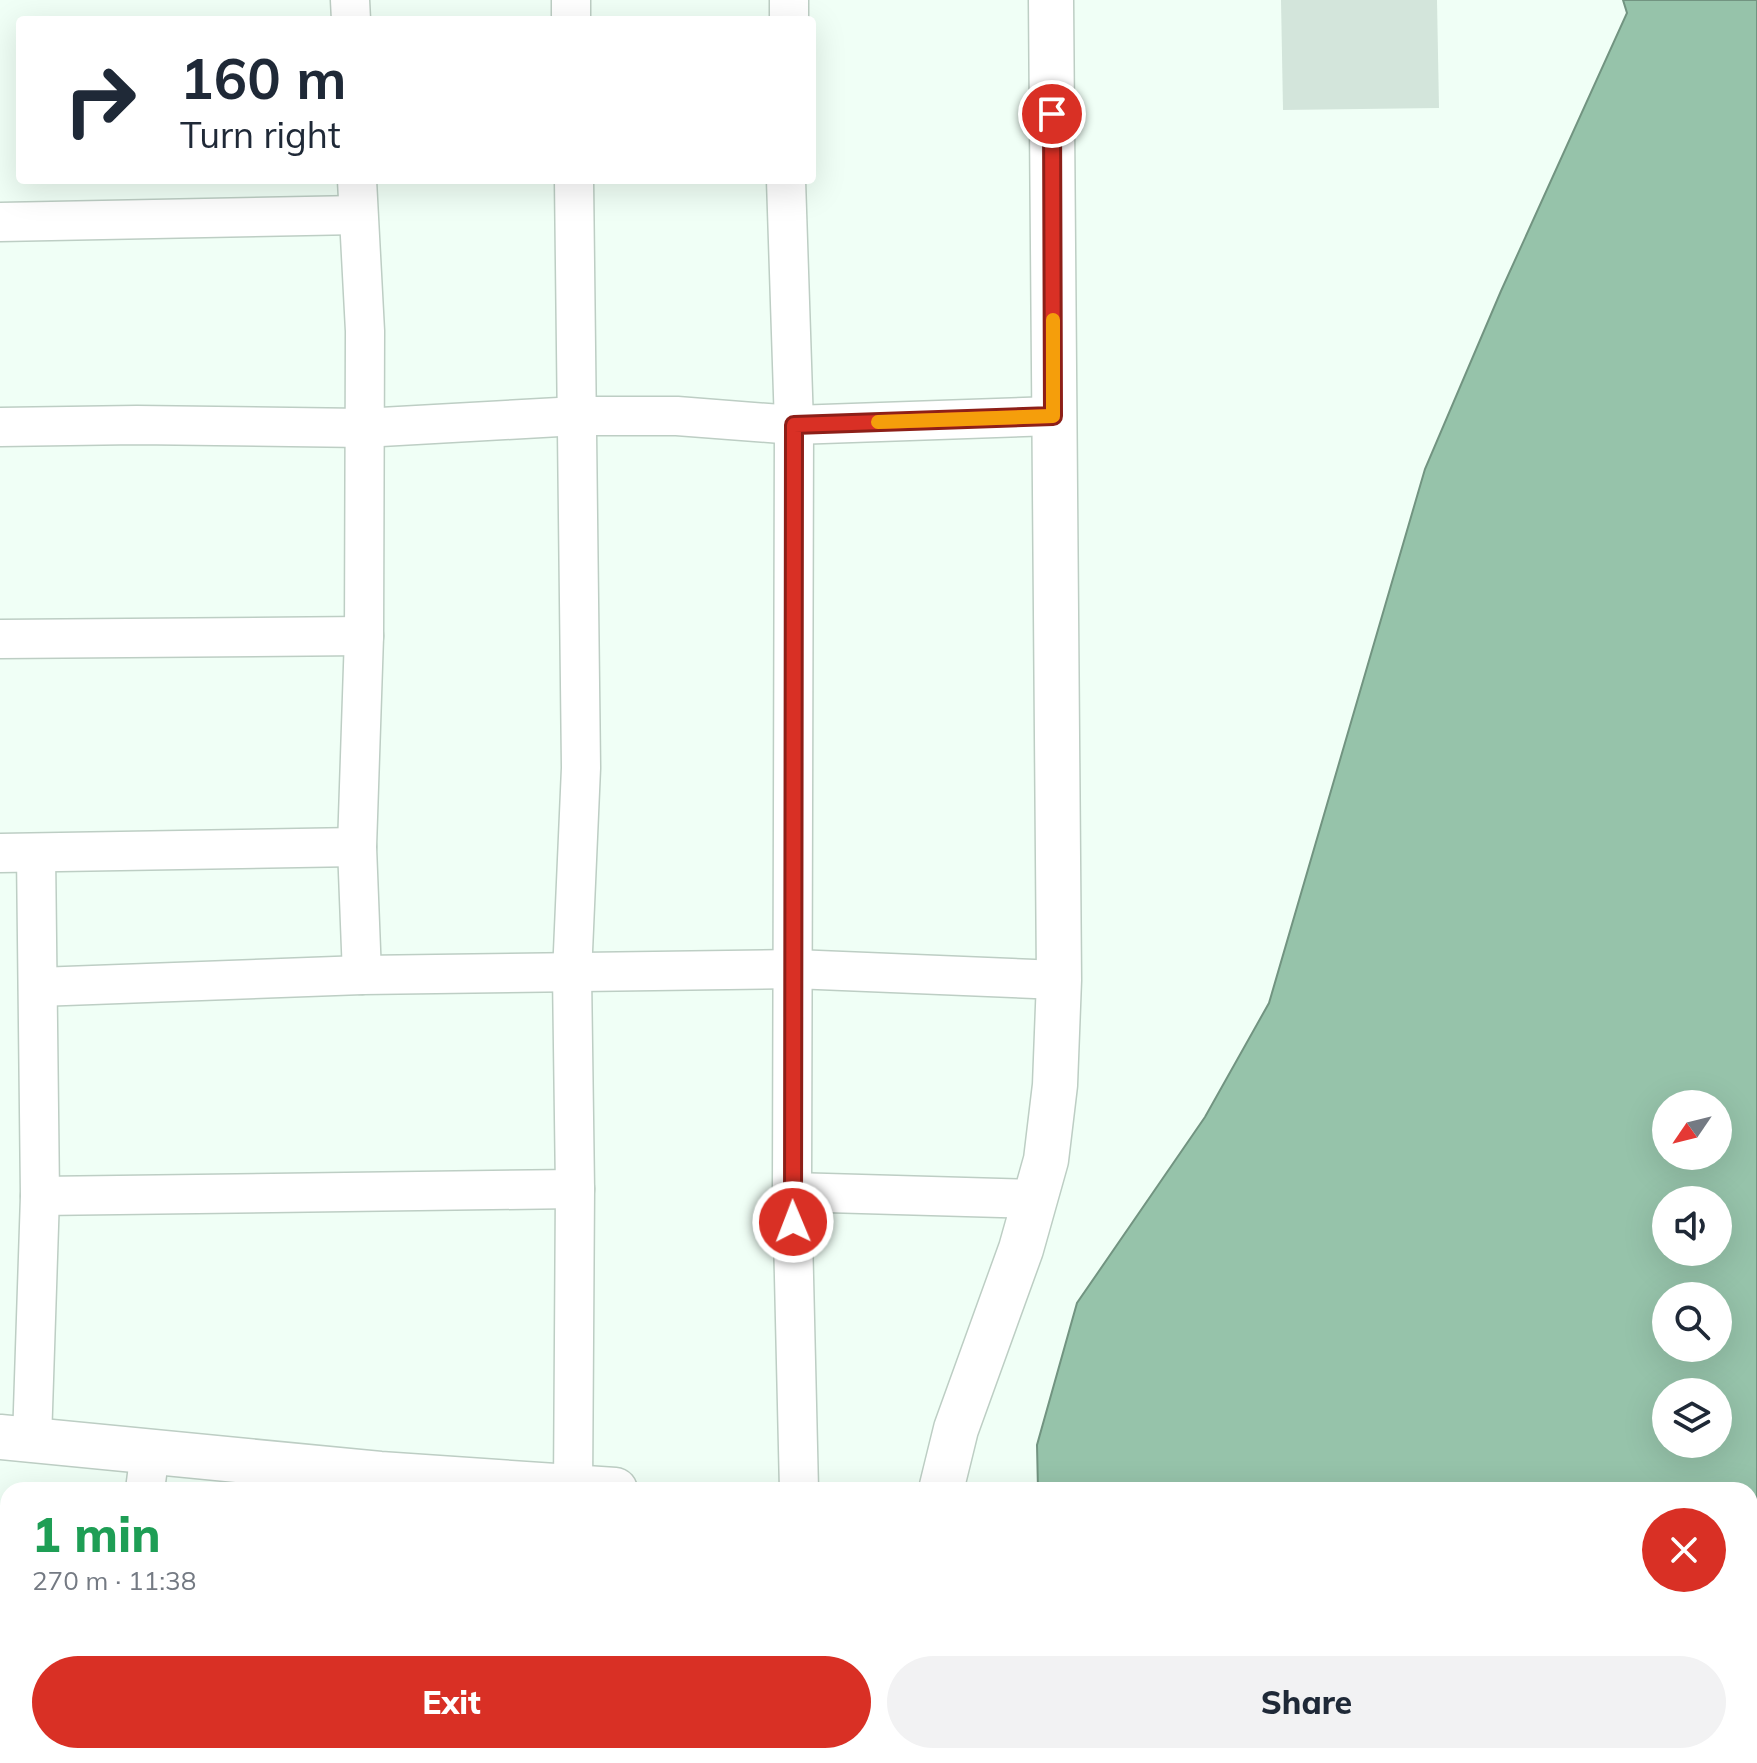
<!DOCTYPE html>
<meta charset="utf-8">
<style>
body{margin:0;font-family:Mulish,sans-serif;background:#f2f2f3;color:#1f2937;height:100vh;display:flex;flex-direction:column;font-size:30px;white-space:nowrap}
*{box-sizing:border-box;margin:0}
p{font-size:26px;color:#747a83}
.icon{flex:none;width:44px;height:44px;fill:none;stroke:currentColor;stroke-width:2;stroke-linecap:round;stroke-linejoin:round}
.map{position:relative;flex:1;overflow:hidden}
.sheet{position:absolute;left:0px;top:1482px;width:1758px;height:282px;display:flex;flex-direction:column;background:#fff;border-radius:24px 24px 0 0;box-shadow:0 8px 32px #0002}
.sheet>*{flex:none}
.guide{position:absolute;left:16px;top:16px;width:800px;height:168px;border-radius:8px;box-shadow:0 8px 32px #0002;background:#fff;color:#1f2937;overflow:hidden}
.needle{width:52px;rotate:235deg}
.tools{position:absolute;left:1652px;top:1090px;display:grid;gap:16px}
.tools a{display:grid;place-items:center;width:80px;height:80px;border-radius:50%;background:#fff;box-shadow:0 8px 32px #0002;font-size:40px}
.pin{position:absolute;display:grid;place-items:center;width:68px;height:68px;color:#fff;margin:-34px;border:4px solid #fff;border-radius:50%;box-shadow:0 2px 8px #0007}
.me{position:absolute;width:88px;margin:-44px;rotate:359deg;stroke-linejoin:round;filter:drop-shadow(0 0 6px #0008)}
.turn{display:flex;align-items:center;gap:28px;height:168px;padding:0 32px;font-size:36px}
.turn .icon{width:104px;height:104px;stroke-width:2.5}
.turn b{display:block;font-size:56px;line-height:68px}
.round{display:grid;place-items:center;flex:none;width:84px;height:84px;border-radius:42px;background:#f2f2f3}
.overview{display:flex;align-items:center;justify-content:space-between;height:136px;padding:0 32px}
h1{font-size:48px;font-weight:800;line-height:60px;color:#1e9e55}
.cta{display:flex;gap:16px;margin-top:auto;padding:16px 32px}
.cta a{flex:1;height:92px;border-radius:48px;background:#d93025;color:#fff;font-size:32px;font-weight:800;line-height:92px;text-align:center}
.cta a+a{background:#f2f2f3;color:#1f2937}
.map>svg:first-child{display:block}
.water{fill:#96c3aa;stroke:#729481;stroke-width:2;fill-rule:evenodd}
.building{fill:#d3e5db}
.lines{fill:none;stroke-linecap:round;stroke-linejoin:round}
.minor-casing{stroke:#bdcec4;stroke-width:41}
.tertiary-casing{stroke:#bdcec4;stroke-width:47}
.minor{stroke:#fff;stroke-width:38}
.tertiary{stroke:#fff;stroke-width:44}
.route-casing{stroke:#8d1f18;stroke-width:20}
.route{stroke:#d93025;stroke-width:14}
.slow{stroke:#f59e0b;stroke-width:14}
</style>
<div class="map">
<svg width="1757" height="1763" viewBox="0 0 1757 1763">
<rect width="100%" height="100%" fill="#f0fff6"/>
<path class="water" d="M1623,0h134v1763h-627l-4,-7h624v-266h-712l-1,-45 40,-142 128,-186 64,-114 156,-534 76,-178 126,-278zM1666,1104h52v52h-52zM1666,1200h52v52h-52zM1666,1296h52v52h-52zM1666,1392h52v52h-52z"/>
<path class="building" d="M1281,0h156l2,108 -156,2z"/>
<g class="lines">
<g class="minor-casing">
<g id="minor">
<path d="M350,0l1,20"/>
<path d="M571,0v20"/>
<path d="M789,20v-20"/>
<path d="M357,180l8,151 -1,305 -7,211 5,128"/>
<path d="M786,180l8,245 -2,767 7,298"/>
<path d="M0,222l358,-7"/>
<path d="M0,427l137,-2 226,3 214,-12h100l117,9 259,-9"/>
<path d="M0,639l364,-3"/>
<path d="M0,853l357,-6"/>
<path d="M38,987l324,-12 432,-6 265,11"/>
<path d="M792,1192l243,7"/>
<path d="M40,1196l535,-7"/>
<path d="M32,1440l8,-244 -4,-343"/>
<path d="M145,1490l5,-39"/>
<path d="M573,1490l2,-301 -3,-215 9,-206 -7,-588"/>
<path d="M110,1763l1,-7"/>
<path d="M337,1763l1,-7"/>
<path d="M541,1763l1,-7"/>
<path d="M767,1763l1,-7"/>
<path d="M989,1763l2,-7"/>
</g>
</g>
<g class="tertiary-casing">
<g id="tertiary">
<path d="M0,1437l380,37 235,16"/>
<path d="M941,1490l15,-61 65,-180 25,-89 9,-75 4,-105 -8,-980"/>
<path d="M1020,1756l3,7"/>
</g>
</g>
<use href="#minor" class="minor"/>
<use href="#tertiary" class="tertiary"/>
</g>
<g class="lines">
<g class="route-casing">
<path id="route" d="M793,1222l1,-797 259,-9 -1,-302"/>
</g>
<use href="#route" class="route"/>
<path class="slow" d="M878,422l175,-6v-96"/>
</g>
</svg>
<div class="tools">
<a><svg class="needle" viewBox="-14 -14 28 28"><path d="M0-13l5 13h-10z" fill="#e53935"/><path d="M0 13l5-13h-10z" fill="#747a83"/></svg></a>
<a><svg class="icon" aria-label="sound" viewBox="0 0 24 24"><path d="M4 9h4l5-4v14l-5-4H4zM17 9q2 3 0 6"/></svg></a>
<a><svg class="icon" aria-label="search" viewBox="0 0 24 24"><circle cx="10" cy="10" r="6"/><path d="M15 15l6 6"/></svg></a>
<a><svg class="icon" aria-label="layers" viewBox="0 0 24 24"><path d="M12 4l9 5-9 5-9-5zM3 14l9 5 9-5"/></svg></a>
</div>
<div class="pin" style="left:1052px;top:114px;background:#d93025"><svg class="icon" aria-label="arrive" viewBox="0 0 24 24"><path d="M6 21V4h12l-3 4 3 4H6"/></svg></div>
<svg class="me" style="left:793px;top:1222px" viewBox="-20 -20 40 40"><circle r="17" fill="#d93025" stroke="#fff" stroke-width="3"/><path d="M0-11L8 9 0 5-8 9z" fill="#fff"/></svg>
<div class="guide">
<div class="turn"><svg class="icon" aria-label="right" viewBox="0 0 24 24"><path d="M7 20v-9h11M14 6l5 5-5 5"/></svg><div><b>160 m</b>Turn right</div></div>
</div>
<section class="sheet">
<div class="overview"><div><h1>1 min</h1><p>270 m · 11:38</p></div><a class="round" style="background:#d93025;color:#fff"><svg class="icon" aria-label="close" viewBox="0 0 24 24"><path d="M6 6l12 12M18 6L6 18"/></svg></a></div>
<div class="cta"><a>Exit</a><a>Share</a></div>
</section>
</div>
